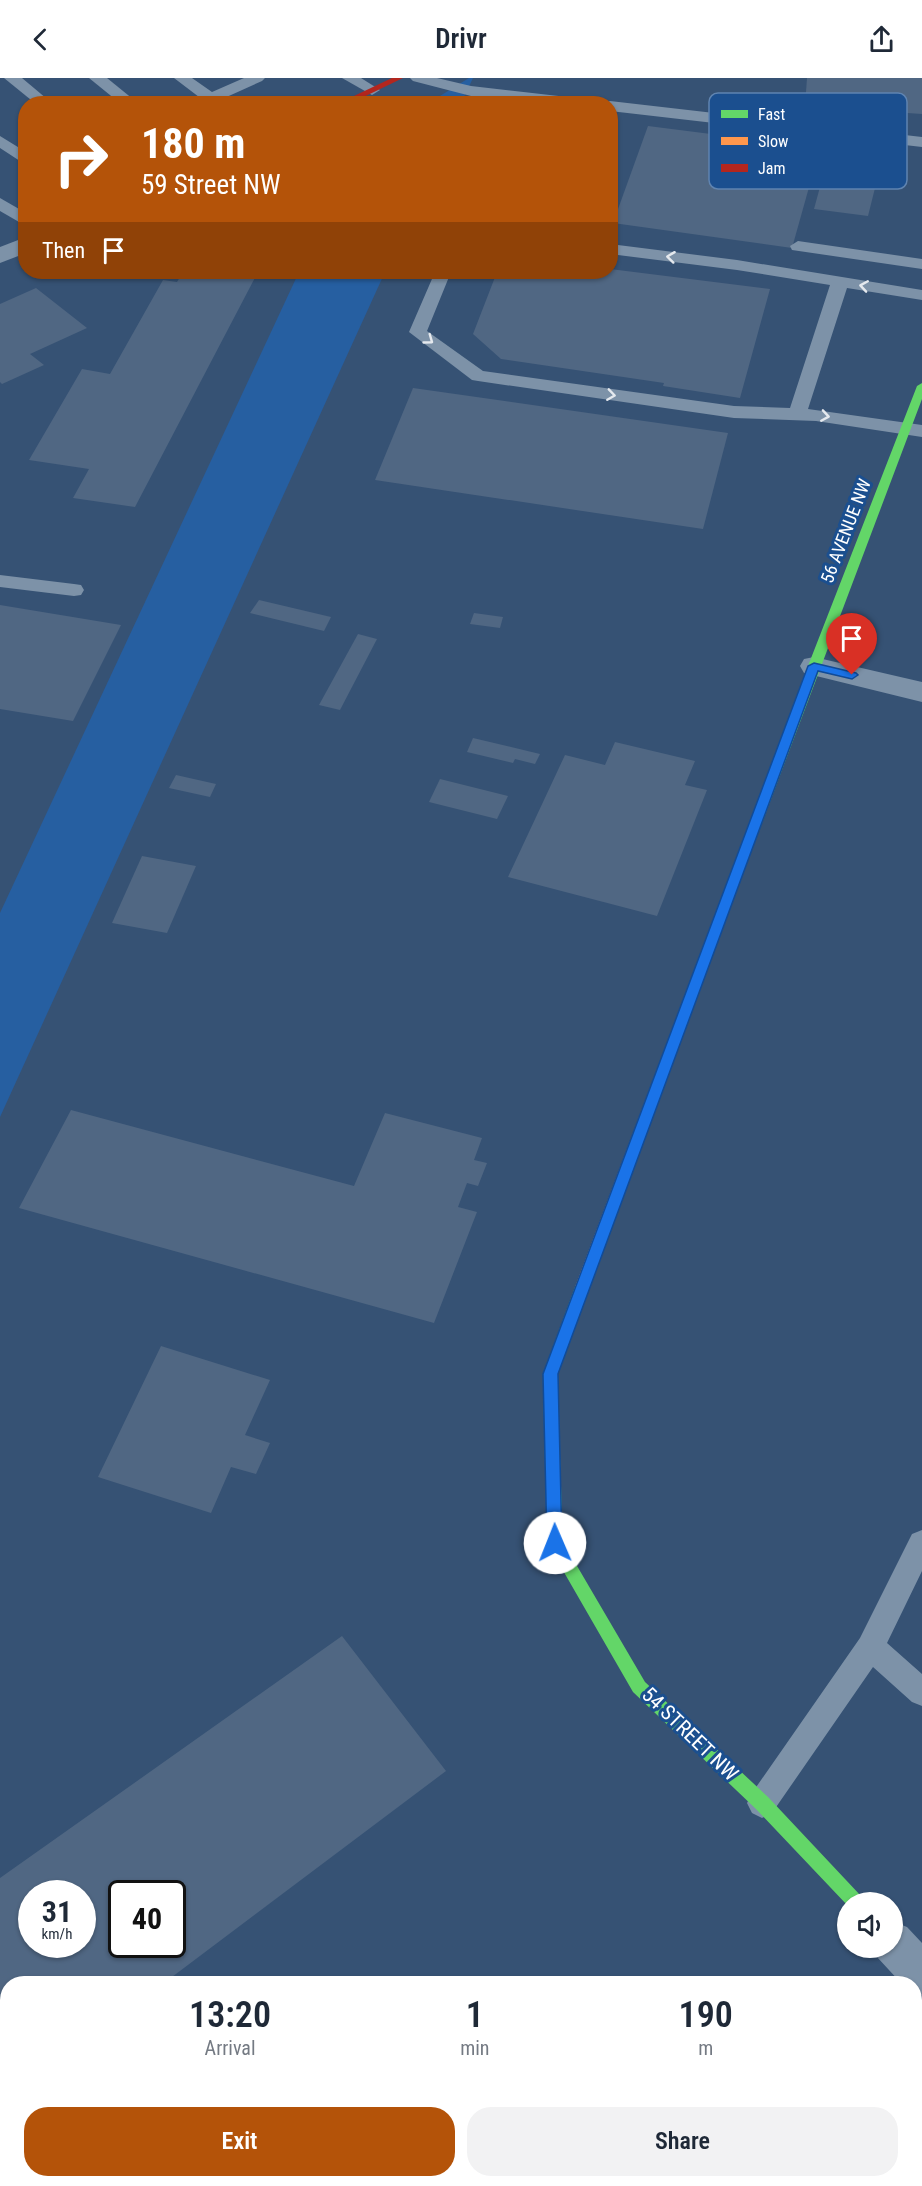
<!DOCTYPE html>
<style>
body{margin:0;font-family:"Roboto Condensed",sans-serif;background:#f2f2f3;color:#1f2937;height:100vh;display:flex;flex-direction:column;font-size:22px;white-space:nowrap}
*{box-sizing:border-box;margin:0}
p{font-size:20px;color:#747a83}
.icon{flex:none;width:33px;height:33px;fill:none;stroke:currentColor;stroke-width:2;stroke-linecap:round;stroke-linejoin:round}
.map{position:relative;flex:1;overflow:hidden}
.sheet{position:absolute;left:0px;top:1898px;width:922px;height:212px;display:flex;flex-direction:column;background:#fff;border-radius:24px 24px 0 0;box-shadow:0 2px 4px #0004}
.sheet>*{flex:none}
.guide{position:absolute;left:18px;top:18px;width:600px;height:183px;border-radius:24px;box-shadow:0 2px 4px #0004;background:#b45309;color:#fff;overflow:hidden}
.fabs{position:absolute;left:837px;top:1814px;display:grid;gap:12px}
.fabs a{display:grid;place-items:center;width:66px;height:66px;border-radius:50%;background:#fff;box-shadow:0 2px 4px #0004;font-size:30px}
.speed{position:absolute;left:18px;top:1802px;display:flex;gap:12px;font-size:30px;font-weight:700;text-align:center}
.speed>*{display:grid;place-content:center;width:78px;height:78px;border-radius:50%;background:#fff;box-shadow:0 2px 4px #0004;line-height:1}
.speed small{font-size:15px;font-weight:400}
.speed .limit{border:3px solid #111;border-radius:9px;background:#fff;color:#111}
.pin{position:absolute;display:grid;place-items:center;width:51px;height:51px;color:#fff;margin:-62px -26px;border-radius:50% 50% 50% 0;rotate:-45deg;box-shadow:0 0 6px #0007}
.pin .icon{rotate:45deg}
.me{position:absolute;width:66px;margin:-33px;rotate:359deg;stroke-linejoin:round;filter:drop-shadow(0 0 4px #0008)}
.turn{display:flex;align-items:center;gap:21px;height:126px;padding:0 24px;font-size:27px}
.turn .icon{width:78px;height:78px;stroke-width:2.5}
.turn b{display:block;font-size:42px;line-height:51px}
.then{display:flex;align-items:center;height:57px;padding:0 24px;background:#0003;gap:12px;font-size:22px}
.eta{display:flex;justify-content:space-evenly;align-items:center;height:102px;text-align:center}
.eta b{font-size:36px;font-weight:600;line-height:42px}
.cta{display:flex;gap:12px;margin-top:auto;padding:12px 24px}
.cta a{flex:1;height:69px;border-radius:24px;background:#b45309;color:#fff;font-size:24px;font-weight:600;line-height:69px;text-align:center}
.cta a+a{background:#f2f2f3;color:#1f2937}
header{display:flex;justify-content:space-between;align-items:center;height:78px;padding:0 24px;background:#fff;font-size:27px;font-weight:600}
.map>svg:first-child{display:block}
.green{fill:#265fa1}
.building{fill:#506783;fill-rule:evenodd}
.lines{fill:none;stroke-linecap:round;stroke-linejoin:round}
.lane{fill:#7d92a8;fill-rule:evenodd}
.street{fill:#7d92a8;fill-rule:evenodd}
.fast{fill:#63d668;fill-rule:evenodd}
.slow{fill:#ff974d;fill-rule:evenodd}
.jam{fill:#b3261e;fill-rule:evenodd}
.oneway{stroke:#e5e9ee}
.route{fill:#1a73e8;stroke:#114b97;stroke-width:1.5}
.labels{text-anchor:middle;stroke-width:6;stroke-linejoin:round;paint-order:stroke}
.street-label{font-size:18px;fill:#fff;stroke:#1b4f8f}
.near-street-label{font-size:21px;fill:#fff;stroke:#1b4f8f}
.key{fill:#1b4f8f;stroke:#5f84b1;stroke-width:1.5}
.key-label{font-size:16px;fill:#fff}
</style>
<header><svg class="icon" aria-label="back" viewBox="0 0 24 24"><path d="M15 5l-7 7 7 7"/></svg>Drivr<svg class="icon" aria-label="share" viewBox="0 0 24 24"><path d="M12 15V3M7 8l5-5 5 5M5 13v7h14v-7"/></svg></header>
<div class="map">
<svg width="922" height="2108" viewBox="0 0 922 2108">
<rect width="100%" height="100%" fill="#365274"/>
<g class="green">
<path d="M469,0h4l-12,25 -34,1z"/>
<path d="M299,194h86l-385,845v-204z"/>
</g>
<g class="building">
<path d="M807,0h115v36l-117,-8z"/>
<path d="M648,48l172,22 -28,100 -179,-25z"/>
<path d="M826,87l53,7 -11,44 -54,-7z"/>
<path d="M610,191l160,20 -30,109 -77,-12 1,-3 -163,-24 -28,-25 24,-62h113z"/>
<path d="M183,194h75l-123,235 -62,-9 16,-29 -60,-9 53,-91 28,5 53,-94 14,2z"/>
<path d="M36,210l51,40 -57,26 14,11 -42,19 -2,-2v-78z"/>
<path d="M413,310l315,45 -25,96 -328,-49z"/>
<path d="M259,522l72,17 -7,14 -74,-18z"/>
<path d="M0,527l121,20 -48,96 -73,-12z"/>
<path d="M474,535l29,4 -3,11 -30,-4z"/>
<path d="M358,556l19,5 -37,71 -21,-5z"/>
<path d="M473,660l67,16 -5,10 -20,-5 -2,4 -46,-11z"/>
<path d="M615,664l80,19 -10,24 22,5 -50,126 -149,-39 57,-122 40,10z"/>
<path d="M176,697l40,9 -6,13 -41,-9z"/>
<path d="M440,701l68,17 -11,23 -68,-17z"/>
<path d="M142,778l54,10 -29,67 -55,-10z"/>
<path d="M71,1032l283,76 31,-73 97,25 -8,22 13,3 -9,23 -11,-3 -9,24 19,5 -43,111 -415,-115z"/>
<path d="M161,1268l109,34 -25,55 25,8 -14,31 -25,-7 -20,46 -113,-36z"/>
<path d="M342,1558l104,135 -282,212h-156v118l-8,5v-228zM32,1815h50v51h-50zM122,1815h50v51h-50z"/>
</g>
<g class="lines">
<g class="lane">
<path d="M4,0h18l31,26h-17z"/>
<path d="M89,0h18l32,26h-18z"/>
<path d="M174,0h18l20,14 32,-14h21l-3,3 -51,23h-21l9,-7z"/>
<path d="M342,0h19l19,12 -8,5z"/>
<path d="M410,0h27l34,8 114,13 7,5h-52l-69,-8 -58,-15z"/>
<path d="M610,23l312,36v10l-312,-36v-7h-6z"/>
<path d="M0,58l26,16v13l-26,-17z"/>
<path d="M0,120l26,15v13l-26,-15z"/>
<path d="M798,163l124,18v10l-130,-19 -2,-4z"/>
<path d="M610,166l127,16 185,30v10l-75,-12 -39,121 114,16v12l-106,-16 -82,-3 -256,-37 -6,-1 -63,-48 26,-60h16l-24,59 56,40 251,35 56,2 40,-123 -93,-15 -127,-16z"/>
<path d="M0,497l74,9 7,1 3,5 -3,5 -7,1 -74,-9z"/>
<path d="M922,1452v41l-35,72 35,31v32l-10,-4 -39,-35 -101,146 -10,5 -10,-5 -5,-10 5,-10 108,-155 52,-104z"/>
</g>
<g class="street">
<path d="M26,159v16l-26,10v-16z"/>
<path d="M814,579l108,25v20l-118,-29 -4,-7 4,-7z"/>
<path d="M892,1843l15,6 15,16v52l-7,-3v-9h-14l-24,-26 -4,-10h19z"/>
</g>
<g class="fast">
<path d="M922,305v16l-234,620 -1,4h-10l-1,-4 132,-353 109,-280z"/>
<path d="M582,1203l5,2 2,4 -32,87 6,168 82,140 123,115 93,99 3,6h-16v4l-92,-97 -123,-117 -83,-144 -3,-5 -4,-169 32,-87 2,-4z"/>
</g>
<path class="slow" d="M682,936l6,5 -99,268 -2,4 -5,2 -5,-2 -2,-4 101,-268z"/>
<path class="jam" d="M392,0h11l-54,26h-12z"/>
</g>
<defs><path id="oneway-chevron" d="M-2-3.5L2.5 0L-2 3.5" fill="none" stroke-width="1.6" stroke-linecap="round" stroke-linejoin="round" transform="scale(1.5)"/></defs>
<g class="oneway">
<use href="#oneway-chevron" transform="translate(671 179) rotate(-173)"/>
<use href="#oneway-chevron" transform="translate(864 208) rotate(-171)"/>
<use href="#oneway-chevron" transform="translate(429 262) rotate(36)"/>
<use href="#oneway-chevron" transform="translate(611 317) rotate(8)"/>
<use href="#oneway-chevron" transform="translate(825 338) rotate(9)"/>
</g>
<path class="route" d="M814,585l42,10 2,2 -6,4 -34,-8 -260,703 4,169 -2,5 -5,2 -6,-2 -2,-5 -4,-169 265,-708z"/>
<g class="labels">
<g class="street-label">
<text transform="translate(846 453) rotate(-69)" y="6">56 AVENUE NW</text>
</g>
<g class="near-street-label">
<text transform="translate(690 1656) rotate(44)" y="7">54 STREET NW</text>
</g>
</g>
<rect x="709" y="15" width="198" height="96" rx="9" class="key"/>
<rect x="721" y="32" width="27" height="8" fill="#63d668"/>
<rect x="721" y="59" width="27" height="8" fill="#ff974d"/>
<rect x="721" y="86" width="27" height="8" fill="#b3261e"/>
<g class="key-label">
<text x="758" y="42">Fast</text>
<text x="758" y="69">Slow</text>
<text x="758" y="96">Jam</text>
</g>
</svg>
<div class="fabs">
<a><svg class="icon" aria-label="sound" viewBox="0 0 24 24"><path d="M4 9h4l5-4v14l-5-4H4zM17 9q2 3 0 6"/></svg></a>
</div>
<div class="speed"><div>31<small>km/h</small></div><div class="limit">40</div></div>
<div class="pin" style="left:852px;top:597px;background:#d93025"><svg class="icon" aria-label="arrive" viewBox="0 0 24 24"><path d="M6 21V4h12l-3 4 3 4H6"/></svg></div>
<svg class="me" style="left:555px;top:1465px" viewBox="-20 -20 40 40"><circle r="19" fill="#fff"/><path d="M0-13L10 11 0 6-10 11z" fill="#1a73e8"/></svg>
<div class="guide">
<div class="turn"><svg class="icon" aria-label="right" viewBox="0 0 24 24"><path d="M7 20v-9h11M14 6l5 5-5 5"/></svg><div><b>180 m</b>59 Street NW</div></div>
<div class="then">Then<svg class="icon" aria-label="arrive" viewBox="0 0 24 24"><path d="M6 21V4h12l-3 4 3 4H6"/></svg></div>
</div>
<section class="sheet">
<div class="eta">
<div><b>13:20</b><p>Arrival</p></div>
<div><b>1</b><p>min</p></div>
<div><b>190</b><p>m</p></div>
</div>
<div class="cta"><a>Exit</a><a>Share</a></div>
</section>
</div>
